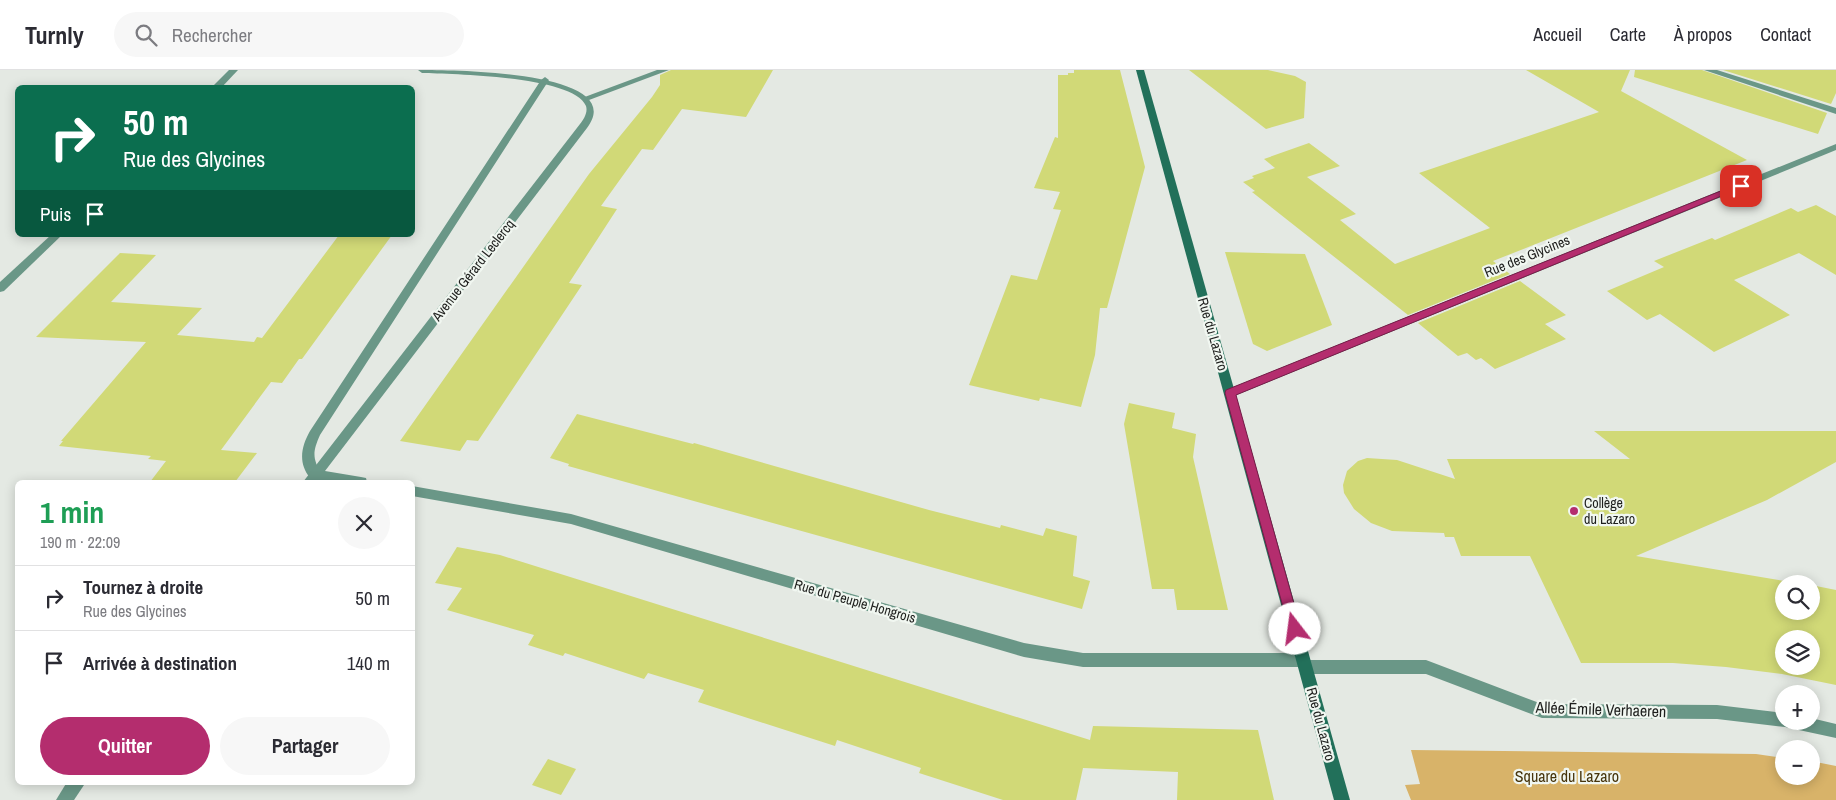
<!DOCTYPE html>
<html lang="fr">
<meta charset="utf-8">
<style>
body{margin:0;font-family:"Archivo Narrow",sans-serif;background:#f7f7f7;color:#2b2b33;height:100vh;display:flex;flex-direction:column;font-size:19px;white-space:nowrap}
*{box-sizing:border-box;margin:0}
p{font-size:16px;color:#7c7c81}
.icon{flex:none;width:28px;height:28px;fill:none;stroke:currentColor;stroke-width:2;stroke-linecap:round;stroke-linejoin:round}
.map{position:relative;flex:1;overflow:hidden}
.details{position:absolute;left:15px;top:410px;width:400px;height:305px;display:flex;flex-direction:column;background:#fff;border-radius:8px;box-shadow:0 2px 12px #0003}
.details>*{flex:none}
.guide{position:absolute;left:15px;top:15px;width:400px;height:152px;border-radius:8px;box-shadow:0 2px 12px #0003;background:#0b6e4f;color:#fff;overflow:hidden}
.buttons{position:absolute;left:1775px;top:505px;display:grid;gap:10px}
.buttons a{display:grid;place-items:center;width:45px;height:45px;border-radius:50%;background:#fff;box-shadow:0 2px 12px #0003;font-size:25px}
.pin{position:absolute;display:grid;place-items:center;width:42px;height:42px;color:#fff;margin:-21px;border-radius:10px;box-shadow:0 2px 8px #0006}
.me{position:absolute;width:55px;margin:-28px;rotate:345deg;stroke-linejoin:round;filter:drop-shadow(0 0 4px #0008)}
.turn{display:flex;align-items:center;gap:18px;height:105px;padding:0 25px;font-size:22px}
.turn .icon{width:65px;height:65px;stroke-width:2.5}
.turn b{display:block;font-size:35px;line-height:42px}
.then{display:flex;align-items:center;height:48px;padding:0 25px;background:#0003;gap:10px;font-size:19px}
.round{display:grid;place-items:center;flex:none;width:52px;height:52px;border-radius:26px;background:#f7f7f7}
.summary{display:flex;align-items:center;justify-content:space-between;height:85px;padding:0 25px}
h1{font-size:30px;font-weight:700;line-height:38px;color:#1e9e55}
.button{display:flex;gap:10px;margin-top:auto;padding:10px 25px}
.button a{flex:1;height:58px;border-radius:30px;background:#b42d6e;color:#fff;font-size:20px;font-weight:700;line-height:58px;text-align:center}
.button a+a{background:#f7f7f7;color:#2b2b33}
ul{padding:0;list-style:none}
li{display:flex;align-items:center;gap:15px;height:65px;padding:0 25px;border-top:1px solid #e1e1e2}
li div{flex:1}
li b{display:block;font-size:19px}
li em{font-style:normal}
header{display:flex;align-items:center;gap:30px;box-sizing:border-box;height:70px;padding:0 25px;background:#fff;border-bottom:1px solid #e1e1e2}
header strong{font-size:24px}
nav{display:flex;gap:28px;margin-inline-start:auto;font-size:18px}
.search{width:350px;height:45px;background:#f7f7f7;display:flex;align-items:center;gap:12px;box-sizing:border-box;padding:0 18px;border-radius:28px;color:#7c7c81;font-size:19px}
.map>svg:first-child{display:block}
.green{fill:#d8b369}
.building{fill:#d1d977;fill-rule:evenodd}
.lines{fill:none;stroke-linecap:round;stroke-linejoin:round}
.lane{fill:#6a9787;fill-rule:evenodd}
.street{fill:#6a9787;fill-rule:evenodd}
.secondary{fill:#22705a;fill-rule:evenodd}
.route{fill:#b42d6e;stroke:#751d48}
.poi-dot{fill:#b42d6e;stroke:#f1f7f1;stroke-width:2}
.labels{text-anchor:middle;stroke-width:4.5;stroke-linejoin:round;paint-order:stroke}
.street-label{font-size:14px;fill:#1e1f1d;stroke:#f1f7f1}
.poi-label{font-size:14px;fill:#1e1f1d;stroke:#f1f7f1;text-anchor:start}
.near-street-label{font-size:16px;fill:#1e1f1d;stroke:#f1f7f1}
.near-park-label{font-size:16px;fill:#47350c;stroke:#f1f7f1}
</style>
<header>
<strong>Turnly</strong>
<div class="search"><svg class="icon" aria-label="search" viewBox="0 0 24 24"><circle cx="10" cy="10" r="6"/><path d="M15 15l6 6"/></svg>Rechercher</div>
<nav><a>Accueil</a><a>Carte</a><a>À propos</a><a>Contact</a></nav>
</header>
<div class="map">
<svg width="1836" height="730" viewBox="0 0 1836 730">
<rect width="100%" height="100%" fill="#e4e9e3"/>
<path class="green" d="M1411,680l345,4 28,4v18h27v-15l25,5v34h-425l-6,-15 15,-1z"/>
<g class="building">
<path d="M671,0h102l-27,47 -64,-8 -29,41 -11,-1 -41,57 16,3 -48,74 13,2 -104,156 -11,-1 -7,11 -60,-10 189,-267 63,-77 8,-12v-10z"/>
<path d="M1074,0h46l25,97 -38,141h-7l-5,47 -14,52 -41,-9 -1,3 -70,-16 42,-110 26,5 24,-70 -8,-1 7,-17 -26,-4 21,-51 3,1v-63h10v-2h6z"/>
<path d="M1189,0h79l27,6 11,6 -2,36 -38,11z"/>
<path d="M1526,0h104l-9,21 126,69 -254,101 17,13 -102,41 -156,-123 3,-1 -12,-9 11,-4 -2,-2 23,-8 -11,-9 45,-16 31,23 -33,11 49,37 -16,6 55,44 95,-36 -71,-55 180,-61z"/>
<path d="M1635,0h67l125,43 -9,21 -184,-57z"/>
<path d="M1723,0h113v23l-5,11z"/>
<path d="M1816,135l20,11v59l-37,-22 -65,27 56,35 -76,37 -54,-38 -13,6 -40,-29 57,-24 -10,-6 58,-23 3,2 76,-32 7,4z"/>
<path d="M339,165h53l-90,124h-3l-17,24 -11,-1 -50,68 36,3 -22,29h-85l16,-21 -18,-2 3,-3 -92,-10 4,-5h-2l85,-99 -110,-5 84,-84 36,2 -45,47 91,6 -25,27 77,7 3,-5 5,1z"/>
<path d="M1225,182l80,2 27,71 -65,26 -14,-7z"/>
<path d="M1520,211l46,34 -21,9 21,15 -71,30 -14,-11 -5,2 -9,-7 -9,3 -40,-33z"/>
<path d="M1129,333l46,10 -3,15 24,6 -3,23 35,153h-51l-3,-21h-22l-28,-165z"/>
<path d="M577,344l116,30 1,-1 235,67 71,18 1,-3 42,11 3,-8 31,8 -4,40 17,5 -8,28 -514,-143 1,-2 -19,-6z"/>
<path d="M1594,361h242v31l-69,38 -131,56 166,28h-18v27h27v-26l25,5v95l-54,-11 -56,-7 -53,-4h-92l-51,-107h-69l-7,-19h-9l-1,-4 -52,-2 -21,-8 -17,-14 -10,-16 -1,-8 4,-14 11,-10 9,-3 30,2 58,19 -8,-20h183zM1784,569h27v27h-27z"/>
<path d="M457,477l43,8 590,185 3,-14 165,4 16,70h-97l1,-28 -95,-4 -7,32h-73l-84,-27 2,-5 -84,-28 -2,6 -137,-44 6,-12 -56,-17 -4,6 -79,-26 -2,3 -35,-11 6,-10 -87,-25 15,-22 -27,-5z"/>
<path d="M548,689l28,10 -15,26 -29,-10z"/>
</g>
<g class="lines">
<g class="lane">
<path d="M657,0h12l-80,30 -7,-2z"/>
<path d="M545,7l4,3 -229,355c-8,18 -7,23 1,39l-1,4h-10c-12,-15 -9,-31 0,-47l231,-351z"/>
</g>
<g class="street">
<path d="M229,0h9l-17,18h-10z"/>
<path d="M418,0c28,0 213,0 169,58l-262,343 36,6 5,1 1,4h-32l-17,-2 -2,2h-13l277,-358c4,-5 8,-12 6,-18 -12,-30 -134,-32 -164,-33z"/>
<path d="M1704,0h13l119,38v6z"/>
<path d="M1836,74v6l-602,246h-8l-2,-3 2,-3z"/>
<path d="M51,165h11l-58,56 -4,1v-10z"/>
<path d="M412,416l159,28 453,129 59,10h220l5,2 2,5h116l116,44 175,1 67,8v8h27v-3l25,6v14l-51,-11 -68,-8 -175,-1 -116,-44h-120l-5,-2 -2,-5h-216l-59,-10 -453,-133 -159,-28z"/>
<path d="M67,712h19l-12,18h-18z"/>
</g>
<path class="secondary" d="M1136,0h8l206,730h-16z"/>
</g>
<path class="route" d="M1738,114l8,2 -510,209 65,234 -2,4h-9l-65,-240 1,-3z"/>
<circle class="poi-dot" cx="1574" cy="441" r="5"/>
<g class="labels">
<g class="street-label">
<text transform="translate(1527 186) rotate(-22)" y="5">Rue des Glycines</text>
<text transform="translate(473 200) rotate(-52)" y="5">Avenue Gérard Leclercq</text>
<text transform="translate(1213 264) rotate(74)" y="5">Rue du Lazaro</text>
<text transform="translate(855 531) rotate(16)" y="5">Rue du Peuple Hongrois</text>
<text transform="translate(1321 654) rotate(75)" y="5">Rue du Lazaro</text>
</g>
<g class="poi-label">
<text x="1584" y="438">Collège<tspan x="1584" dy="16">du Lazaro</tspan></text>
</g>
<g class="near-street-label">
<text transform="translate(1601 639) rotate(2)" y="6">Allée Émile Verhaeren</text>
</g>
<g class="near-park-label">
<text x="1567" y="712">Square du Lazaro</text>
</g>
</g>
</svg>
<div class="buttons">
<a><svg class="icon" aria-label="search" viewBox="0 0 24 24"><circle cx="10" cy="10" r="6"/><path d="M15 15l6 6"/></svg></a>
<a><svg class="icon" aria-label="layers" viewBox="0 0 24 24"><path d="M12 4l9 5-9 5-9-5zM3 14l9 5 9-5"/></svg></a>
<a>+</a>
<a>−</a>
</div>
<div class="pin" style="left:1741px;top:116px;background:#d93025"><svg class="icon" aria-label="arrive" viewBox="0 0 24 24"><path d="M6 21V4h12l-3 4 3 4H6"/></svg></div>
<svg class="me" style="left:1295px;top:559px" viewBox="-20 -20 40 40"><circle r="19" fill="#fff"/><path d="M0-13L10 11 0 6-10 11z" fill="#b42d6e"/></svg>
<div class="guide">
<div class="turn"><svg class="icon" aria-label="right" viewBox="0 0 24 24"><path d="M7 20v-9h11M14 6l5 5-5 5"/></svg><div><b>50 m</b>Rue des Glycines</div></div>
<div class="then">Puis<svg class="icon" aria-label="arrive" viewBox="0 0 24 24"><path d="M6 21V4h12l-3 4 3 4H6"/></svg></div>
</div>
<section class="details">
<div class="summary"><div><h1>1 min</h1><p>190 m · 22:09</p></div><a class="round"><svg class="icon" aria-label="close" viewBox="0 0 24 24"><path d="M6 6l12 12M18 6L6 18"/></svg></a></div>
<ul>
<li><svg class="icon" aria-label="right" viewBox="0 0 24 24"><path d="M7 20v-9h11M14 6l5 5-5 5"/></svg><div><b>Tournez à droite</b><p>Rue des Glycines</p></div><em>50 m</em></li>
<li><svg class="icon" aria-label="arrive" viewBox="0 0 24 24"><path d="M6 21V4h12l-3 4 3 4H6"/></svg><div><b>Arrivée à destination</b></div><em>140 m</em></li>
</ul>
<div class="button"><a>Quitter</a><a>Partager</a></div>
</section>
</div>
